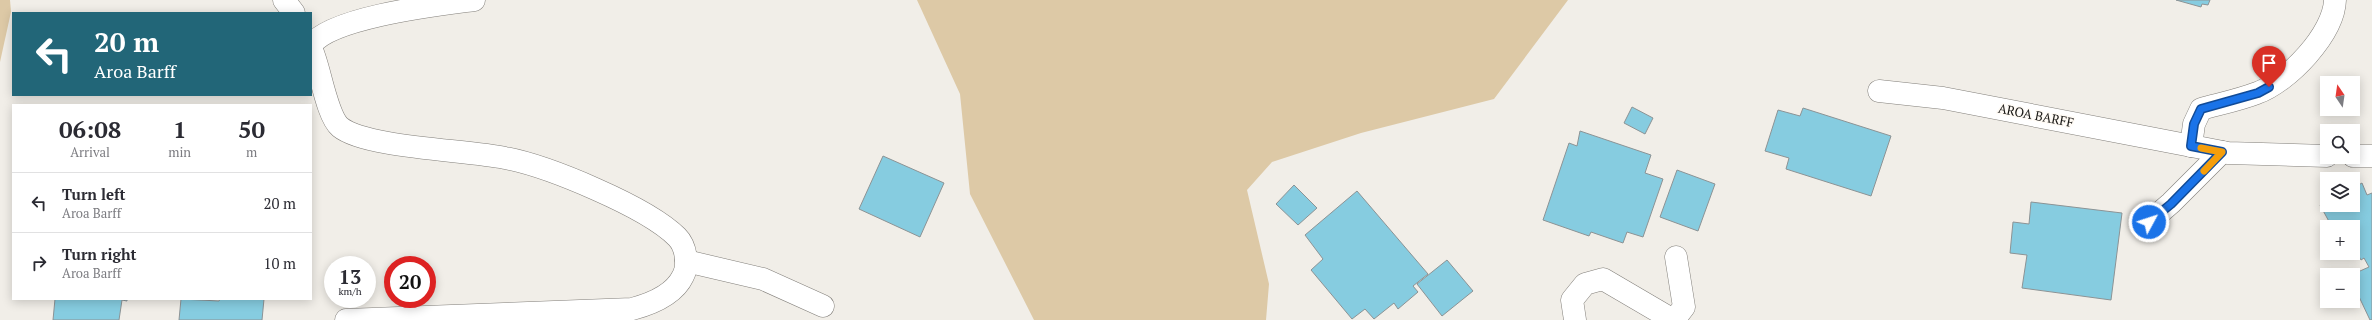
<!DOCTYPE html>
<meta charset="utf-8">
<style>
body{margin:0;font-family:"PT Serif",serif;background:#f2f2f3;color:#2b2b33;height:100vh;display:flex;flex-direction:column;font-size:15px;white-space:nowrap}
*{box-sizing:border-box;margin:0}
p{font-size:13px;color:#7c7c81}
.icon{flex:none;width:22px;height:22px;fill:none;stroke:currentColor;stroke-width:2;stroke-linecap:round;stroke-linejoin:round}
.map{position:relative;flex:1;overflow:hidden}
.drawer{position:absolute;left:12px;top:104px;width:300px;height:196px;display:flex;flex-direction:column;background:#fff;border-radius:0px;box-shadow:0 2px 10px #0003}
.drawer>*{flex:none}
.banner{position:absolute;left:12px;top:12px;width:300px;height:84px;border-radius:0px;box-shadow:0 2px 10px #0003;background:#226678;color:#fff;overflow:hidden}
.needle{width:26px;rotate:347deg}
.controls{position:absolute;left:2320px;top:76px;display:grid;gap:8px}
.controls a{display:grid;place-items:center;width:40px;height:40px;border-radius:0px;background:#fff;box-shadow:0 2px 10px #0003;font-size:20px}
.speed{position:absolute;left:324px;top:256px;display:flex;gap:8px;font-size:20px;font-weight:700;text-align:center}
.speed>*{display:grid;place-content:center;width:52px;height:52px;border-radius:50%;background:#fff;box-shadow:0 2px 10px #0003;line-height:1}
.speed small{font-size:10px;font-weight:400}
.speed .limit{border:6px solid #d22;background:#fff;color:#111}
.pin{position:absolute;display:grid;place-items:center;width:34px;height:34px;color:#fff;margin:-41px -17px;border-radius:50% 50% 50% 0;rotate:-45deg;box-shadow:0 0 4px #0007}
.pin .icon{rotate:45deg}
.me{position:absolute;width:44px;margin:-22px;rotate:50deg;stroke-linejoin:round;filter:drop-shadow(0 0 3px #0008)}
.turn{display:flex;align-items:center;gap:14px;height:84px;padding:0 16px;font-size:18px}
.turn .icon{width:52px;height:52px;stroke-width:2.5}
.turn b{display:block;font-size:28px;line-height:34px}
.eta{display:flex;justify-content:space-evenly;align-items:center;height:68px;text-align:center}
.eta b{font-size:24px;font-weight:700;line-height:28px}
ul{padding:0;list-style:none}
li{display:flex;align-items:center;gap:12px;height:60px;padding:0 16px;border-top:1px solid #e1e1e2}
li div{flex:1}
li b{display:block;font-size:15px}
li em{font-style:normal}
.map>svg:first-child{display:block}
.green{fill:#ddc9a6}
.building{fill:#86cce0;stroke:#8c9395}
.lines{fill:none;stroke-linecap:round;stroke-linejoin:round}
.minor-casing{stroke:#827f7a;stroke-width:23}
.minor{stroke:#fff;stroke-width:22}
.route-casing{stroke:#114b97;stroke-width:10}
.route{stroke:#1a73e8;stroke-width:7}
.slow{stroke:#f59e0b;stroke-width:7}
.labels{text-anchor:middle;stroke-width:3;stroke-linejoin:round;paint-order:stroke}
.street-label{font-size:13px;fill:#181715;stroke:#fffbf5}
</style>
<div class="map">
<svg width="2372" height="320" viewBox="0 0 2372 320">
<rect width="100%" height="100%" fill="#f1eee8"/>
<g class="green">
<path d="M0,0h10l1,12 -11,50z"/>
<path d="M917,0h651l-74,99 -133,34 -89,29 -25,28 22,94 -3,36h-232l-64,-126 -10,-100z"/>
</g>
<g class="building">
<path d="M2176,0h34l-2,5 -6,-1 -1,3z"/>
<path d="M1632,107l21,11 -8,16 -21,-11z"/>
<path d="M1803,108l88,28 -20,60 -85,-27 3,-11 -24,-7 13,-41 22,6z"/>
<path d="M1580,131l71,24 -6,18 18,6 -20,58 -16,-5 -4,11 -32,-11 -2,4 -46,-16 26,-77 8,3z"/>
<path d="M883,156l61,27 -24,54 -61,-28z"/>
<path d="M1677,170l38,14 -17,47 -38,-14z"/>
<path d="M2362,183l5,12 5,-2v127h-2l-17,-36v-9h-2l18,-8 -5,-9 -3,2 -8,-15v-18h-21l-12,-22 7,-3v3h26v-17z"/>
<path d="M1294,185l23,23 -19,17 -22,-21z"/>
<path d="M1357,191l71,83 -15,12 5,6 -20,17 -4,-6 -20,16 -9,-10 -13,10 -41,-49 12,-11 -18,-24z"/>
<path d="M2031,202l91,11 -11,87 -89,-12 5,-33 -17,-2 3,-31 16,2z"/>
<path d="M1447,260l26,31 -31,25 -25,-32z"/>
<path d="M55,299h72v2l-5,-1 -3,20h-66z"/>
<path d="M181,299l38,2 1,-2h44l-2,21h-83z"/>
</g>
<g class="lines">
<g class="minor-casing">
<g id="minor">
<path d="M284,0l10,13"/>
<path d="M311,45c21,-28 126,-40 163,-45"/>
<path d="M311,48c9,18 15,67 29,79 26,21 128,23 165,31 43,8 142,49 172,79 9,9 12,28 6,39 -9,19 -32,28 -51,33l-286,11"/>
<path d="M1879,91l64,7 285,55 99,3"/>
<path d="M2191,146l3,-22 7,-15c18,-5 38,-9 56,-16 31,-11 77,-59 78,-93"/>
<path d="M2353,156h19"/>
<path d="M2149,222l22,-19 51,-51"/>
<path d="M686,261l77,18 60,27"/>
<path d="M1575,320l-3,-20 13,-16 18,-5 70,41"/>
<path d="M1674,320l10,-13 -8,-50"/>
</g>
</g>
<use href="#minor" class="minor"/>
</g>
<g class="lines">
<g class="route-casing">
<path id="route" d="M2149,222l22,-18 51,-52 -31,-6 3,-22 7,-15 57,-16 11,-6"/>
</g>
<use href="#route" class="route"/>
<path class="slow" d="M2201,148l21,4 -18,19"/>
</g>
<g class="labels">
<g class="street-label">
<text transform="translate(2036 115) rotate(11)" y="5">AROA BARFF</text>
</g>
</g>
</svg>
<div class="controls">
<a><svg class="needle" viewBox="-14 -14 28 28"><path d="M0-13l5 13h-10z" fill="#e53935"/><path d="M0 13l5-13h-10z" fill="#7c7c81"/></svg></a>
<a><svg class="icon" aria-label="search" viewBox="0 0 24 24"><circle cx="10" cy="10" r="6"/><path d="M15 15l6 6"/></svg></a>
<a><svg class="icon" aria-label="layers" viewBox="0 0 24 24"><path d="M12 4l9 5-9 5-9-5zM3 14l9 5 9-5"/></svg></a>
<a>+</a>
<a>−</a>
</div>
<div class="speed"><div>13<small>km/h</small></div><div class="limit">20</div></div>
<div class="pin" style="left:2269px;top:87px;background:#d93025"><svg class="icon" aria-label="arrive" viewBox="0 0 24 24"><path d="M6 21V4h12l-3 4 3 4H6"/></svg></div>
<svg class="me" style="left:2149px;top:222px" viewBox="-20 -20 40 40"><circle r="17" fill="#1a73e8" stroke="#fff" stroke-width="3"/><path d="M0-11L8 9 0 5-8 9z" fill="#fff"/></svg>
<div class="banner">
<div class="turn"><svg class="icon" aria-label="left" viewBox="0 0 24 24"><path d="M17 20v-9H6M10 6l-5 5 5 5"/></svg><div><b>20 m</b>Aroa Barff</div></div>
</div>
<section class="drawer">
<div class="eta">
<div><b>06:08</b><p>Arrival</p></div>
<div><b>1</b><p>min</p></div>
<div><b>50</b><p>m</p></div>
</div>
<ul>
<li><svg class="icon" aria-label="left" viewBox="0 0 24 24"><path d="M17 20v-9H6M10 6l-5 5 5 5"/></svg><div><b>Turn left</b><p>Aroa Barff</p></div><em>20 m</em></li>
<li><svg class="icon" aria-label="right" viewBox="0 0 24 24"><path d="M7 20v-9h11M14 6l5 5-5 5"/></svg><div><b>Turn right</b><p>Aroa Barff</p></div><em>10 m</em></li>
</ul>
</section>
</div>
